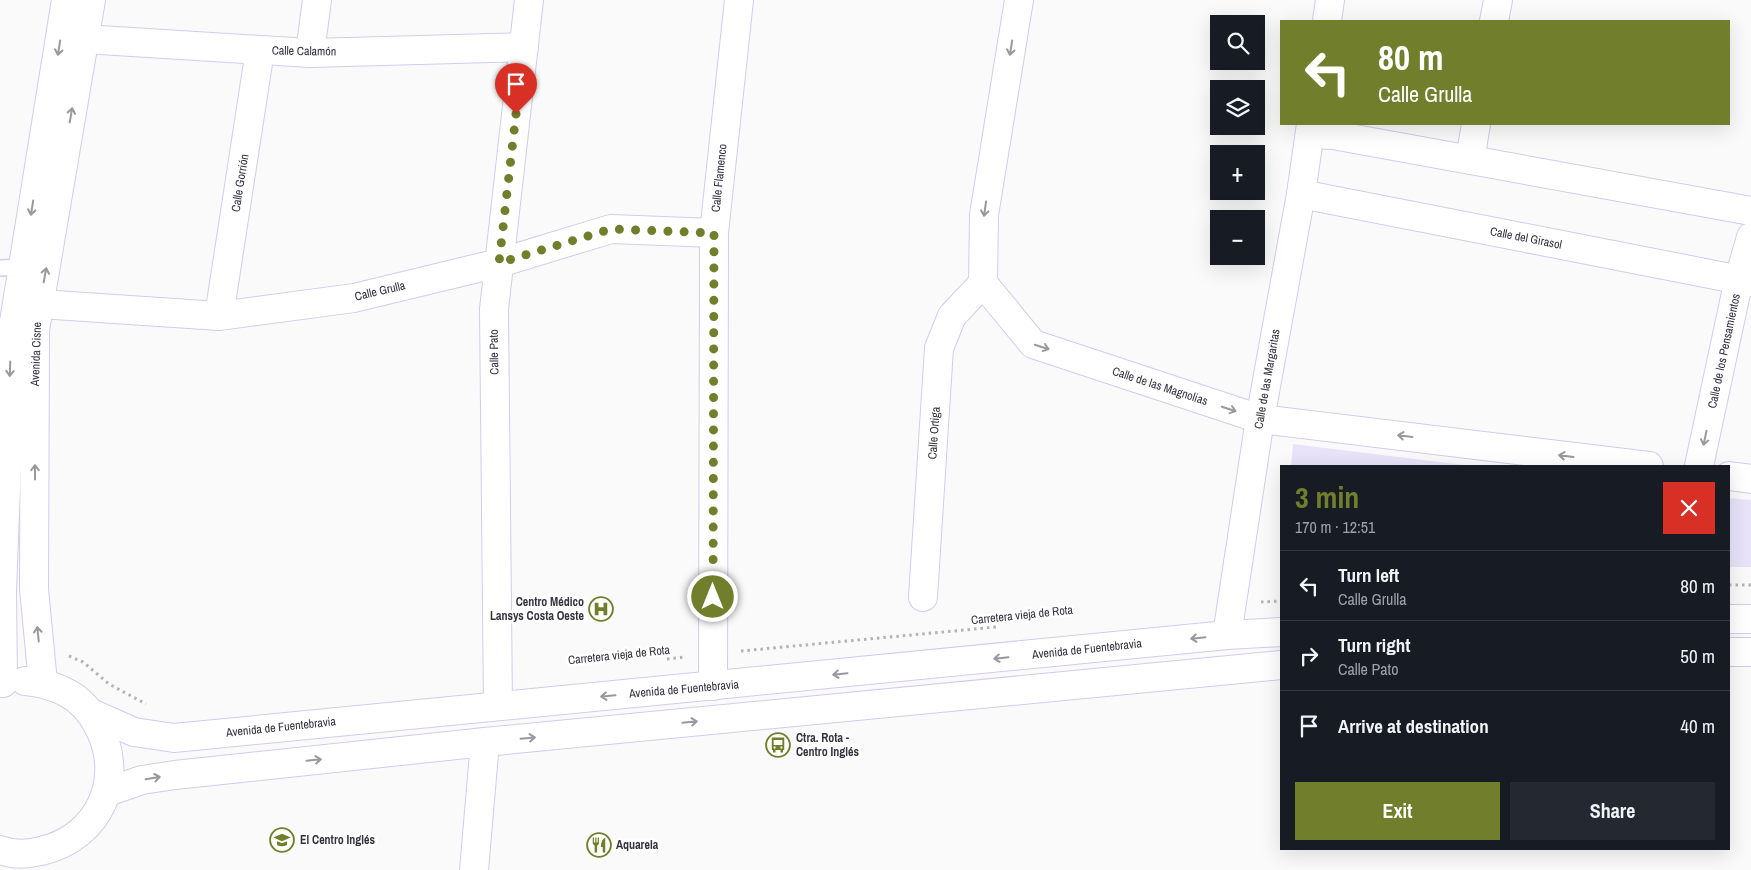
<!DOCTYPE html>
<meta charset="utf-8">
<style>
body{margin:0;font-family:"Archivo Narrow",sans-serif;background:#242831;color:#f1f3f6;height:100vh;display:flex;flex-direction:column;font-size:19px;white-space:nowrap}
*{box-sizing:border-box;margin:0}
p{font-size:16px;color:#9ea1a6}
.icon{flex:none;width:28px;height:28px;fill:none;stroke:currentColor;stroke-width:2;stroke-linecap:round;stroke-linejoin:round}
.map{position:relative;flex:1;overflow:hidden}
.details{position:absolute;left:1280px;top:465px;width:450px;height:385px;display:flex;flex-direction:column;background:#171b24;border-radius:0px;box-shadow:0 5px 20px #0002}
.details>*{flex:none}
.top-card{position:absolute;left:1280px;top:20px;width:450px;height:105px;border-radius:0px;box-shadow:0 5px 20px #0002;background:#717e2c;color:#fff;overflow:hidden}
.buttons{position:absolute;left:1210px;top:15px;display:grid;gap:10px}
.buttons a{display:grid;place-items:center;width:55px;height:55px;border-radius:0px;background:#171b24;box-shadow:0 5px 20px #0002;font-size:25px}
.pin{position:absolute;display:grid;place-items:center;width:42px;height:42px;color:#fff;margin:-51px -21px;border-radius:50% 50% 50% 0;rotate:-45deg;box-shadow:0 0 5px #0007}
.pin .icon{rotate:45deg}
.me{position:absolute;width:55px;margin:-28px;rotate:0deg;stroke-linejoin:round;filter:drop-shadow(0 0 4px #0008)}
.turn{display:flex;align-items:center;gap:18px;height:105px;padding:0 15px;font-size:22px}
.turn .icon{width:65px;height:65px;stroke-width:2.5}
.turn b{display:block;font-size:35px;line-height:42px}
.round{display:grid;place-items:center;flex:none;width:52px;height:52px;border-radius:0px;background:#242831}
.overview{display:flex;align-items:center;justify-content:space-between;height:85px;padding:0 15px}
h1{font-size:30px;font-weight:700;line-height:38px;color:#717e2c}
.primary-button{display:flex;gap:10px;margin-top:auto;padding:10px 15px}
.primary-button a{flex:1;height:58px;border-radius:0px;background:#717e2c;color:#fff;font-size:20px;font-weight:700;line-height:58px;text-align:center}
.primary-button a+a{background:#242831;color:#f1f3f6}
ul{padding:0;list-style:none}
li{display:flex;align-items:center;gap:15px;height:70px;padding:0 15px;border-top:1px solid #363941}
li div{flex:1}
li b{display:block;font-size:19px}
li em{font-style:normal}
.map>svg:first-child{display:block}
.green{fill:#e9e3fa}
.lines{fill:none;stroke-linecap:round;stroke-linejoin:round}
.lane-casing{stroke:#d4cbec;stroke-width:18}
.street-casing{stroke:#d4cbec;stroke-width:30}
.secondary-casing{stroke:#d4cbec;stroke-width:30}
.path{stroke:#b3b2b6;stroke-width:3;stroke-dasharray:2.5 4;stroke-linecap:butt}
.lane{stroke:#fff;stroke-width:15}
.street{stroke:#fff;stroke-width:28}
.secondary{stroke:#fff;stroke-width:28}
.oneway{stroke:#9a989e}
.route{stroke:#717e2c;stroke-width:9;stroke-dasharray:0 16.2}
.labels{text-anchor:middle;stroke-width:5;stroke-linejoin:round;paint-order:stroke}
.street-label{font-size:12px;fill:#35313e;stroke:#fff}
.poi-label{font-size:12px;font-weight:bold;fill:#35313e;stroke:#fff;text-anchor:start}
</style>
<div class="map">
<svg width="1751" height="870" viewBox="0 0 1751 870">
<rect width="100%" height="100%" fill="#fafafa"/>
<g class="green">
<path d="M1293,444l179,22h-181z"/>
<path d="M1729,498l22,2v67h-22z"/>
</g>
<g class="lines">
<g class="lane-casing">
<path id="lane" d="M0,268l23,-1"/>
</g>
<g class="street-casing">
<g id="street">
<path d="M1019,0l-35,215 -1,68 50,61 227,75 389,47"/>
<path d="M1494,21l4,-21"/>
<path d="M84,39l226,14 214,-6"/>
<path d="M310,53l7,-53"/>
<path d="M1470,160l6,-36"/>
<path d="M40,304l179,12 135,-18 145,-35 112,-34 103,4"/>
<path d="M219,316l41,-266"/>
<path d="M1699,466l40,-187 12,-42"/>
<path d="M1729,476l22,3"/>
<path d="M923,597l16,-249 13,-32 31,-33"/>
<path d="M713,686l1,-453 25,-233"/>
<path d="M498,706l-4,-397 35,-309"/>
<path d="M474,870l11,-128"/>
</g>
</g>
<g class="secondary-casing">
<g id="secondary">
<path d="M1327,21l3,-21"/>
<path d="M1310,134l23,1 418,76"/>
<path d="M1301,194l450,88"/>
<path d="M1729,619h22"/>
<path d="M1227,635l33,-216 41,-225 10,-70"/>
<path d="M1729,652h22"/>
<path d="M3,683l-1,-92 10,-257 54,-334"/>
<path d="M43,683l-9,-94 1,-259 56,-330"/>
<path d="M91,713l43,19 40,6c351,-35 702,-68 1053,-103l54,-3"/>
<path d="M107,792l35,-12 33,-5 310,-33 796,-77"/>
<path d="M0,850c13,5 29,4 41,1 59,-13 86,-75 56,-127 -6,-12 -17,-24 -28,-30 -14,-8 -28,-12 -44,-13"/>
</g>
</g>
<g class="path">
<path d="M1729,585h22"/>
<path d="M1261,602l20,-1"/>
<path d="M741,651l255,-24"/>
<path d="M69,656l14,6 26,22 37,20"/>
<path d="M667,659l18,-2"/>
</g>
<use href="#lane" class="lane"/>
<use href="#street" class="street"/>
<use href="#secondary" class="secondary"/>
</g>
<defs><path id="oneway-shaft" d="M-6 0H5M1.5-3L5.5 0L1.5 3" fill="none" stroke-width="1.6" stroke-linecap="round" stroke-linejoin="round" transform="scale(1.25)"/></defs>
<g class="oneway">
<use href="#oneway-shaft" transform="translate(59 48) rotate(99)"/>
<use href="#oneway-shaft" transform="translate(1011 48) rotate(99)"/>
<use href="#oneway-shaft" transform="translate(71 115) rotate(-80)"/>
<use href="#oneway-shaft" transform="translate(32 208) rotate(99)"/>
<use href="#oneway-shaft" transform="translate(985 209) rotate(98)"/>
<use href="#oneway-shaft" transform="translate(45 275) rotate(-80)"/>
<use href="#oneway-shaft" transform="translate(1042 347) rotate(18)"/>
<use href="#oneway-shaft" transform="translate(10 369) rotate(92)"/>
<use href="#oneway-shaft" transform="translate(1229 409) rotate(18)"/>
<use href="#oneway-shaft" transform="translate(1405 436) rotate(-173)"/>
<use href="#oneway-shaft" transform="translate(1705 438) rotate(102)"/>
<use href="#oneway-shaft" transform="translate(1566 456) rotate(-173)"/>
<use href="#oneway-shaft" transform="translate(35 472) rotate(-90)"/>
<use href="#oneway-shaft" transform="translate(38 634) rotate(-96)"/>
<use href="#oneway-shaft" transform="translate(1198 638) rotate(174)"/>
<use href="#oneway-shaft" transform="translate(1001 658) rotate(174)"/>
<use href="#oneway-shaft" transform="translate(840 674) rotate(174)"/>
<use href="#oneway-shaft" transform="translate(608 696) rotate(175)"/>
<use href="#oneway-shaft" transform="translate(690 722) rotate(-6)"/>
<use href="#oneway-shaft" transform="translate(528 738) rotate(-5)"/>
<use href="#oneway-shaft" transform="translate(314 760) rotate(-6)"/>
<use href="#oneway-shaft" transform="translate(153 778) rotate(-9)"/>
</g>
<g class="lines">
<path class="route" d="M516,114l-17,149 112,-34 103,4 -1,364"/>
</g>
<defs>
<g id="hospital-ring" transform="scale(1.25)"><circle r="9.5" fill="#fff" stroke="#717e2c" stroke-width="1.5"/><path d="M-5-5h3v3.5h4V-5h3V5h-3V1.5h-4V5h-3Z" fill="#717e2c"/></g>
<g id="bus-ring" transform="scale(1.25)"><circle r="9.5" fill="#fff" stroke="#717e2c" stroke-width="1.5"/><path d="M-5-6H5V4H4V6H2V4H-2V6H-4V4H-5ZM-3.5-4V0h7V-4ZM-3.5 1.2v1.5H-2V1.2ZM2 1.2v1.5H3.5V1.2Z" fill="#717e2c"/></g>
<g id="school-ring" transform="scale(1.25)"><circle r="9.5" fill="#fff" stroke="#717e2c" stroke-width="1.5"/><path d="M0-5L7-2L0 1L-7-2ZM-4 1L0 2.5L4 1V4Q0 6-4 4Z" fill="#717e2c"/></g>
<g id="restaurant-ring" transform="scale(1.25)"><circle r="9.5" fill="#fff" stroke="#717e2c" stroke-width="1.5"/><path d="M-5-6h1v4h1v-4h1v4h1v-4h1v5L-1.5 .5V6h-2V.5L-5-1ZM5-6V6H3V1.5H1.5Q1.5-4 5-6Z" fill="#717e2c"/></g>
</defs>
<g fill-rule="evenodd">
<use href="#hospital-ring" x="601" y="609"/>
<use href="#bus-ring" x="778" y="745"/>
<use href="#school-ring" x="282" y="840"/>
<use href="#restaurant-ring" x="599" y="845"/>
</g>
<g class="labels">
<g class="street-label">
<text transform="translate(304 51) rotate(1)" y="4">Calle Calamón</text>
<text transform="translate(719 178) rotate(-84)" y="4">Calle Flamenco</text>
<text transform="translate(240 183) rotate(-81)" y="4">Calle Gorrión</text>
<text transform="translate(1526 238) rotate(11)" y="4">Calle del Girasol</text>
<text transform="translate(380 291) rotate(-13)" y="4">Calle Grulla</text>
<text transform="translate(1724 351) rotate(-78)" y="4">Calle de los Pensamientos</text>
<text transform="translate(494 352) rotate(-91)" y="4">Calle Pato</text>
<text transform="translate(36 354) rotate(-88)" y="4">Avenida Cisne</text>
<text transform="translate(1267 379) rotate(-80)" y="4">Calle de las Margaritas</text>
<text transform="translate(1160 386) rotate(18)" y="4">Calle de las Magnolias</text>
<text transform="translate(934 433) rotate(-86)" y="4">Calle Ortiga</text>
<text transform="translate(1022 615) rotate(-6)" y="4">Carretera vieja de Rota</text>
<text transform="translate(1087 649) rotate(-6)" y="4">Avenida de Fuentebravia</text>
<text transform="translate(619 655) rotate(-6)" y="4">Carretera vieja de Rota</text>
<text transform="translate(684 689) rotate(-5)" y="4">Avenida de Fuentebravia</text>
<text transform="translate(281 727) rotate(-6)" y="4">Avenida de Fuentebravia</text>
</g>
<g class="poi-label">
<text x="584" y="606" text-anchor="end">Centro Médico<tspan x="584" dy="14">Lansys Costa Oeste</tspan></text>
<text x="796" y="742">Ctra. Rota -<tspan x="796" dy="14">Centro Inglés</tspan></text>
<text x="300" y="844">El Centro Inglés</text>
<text x="616" y="849">Aquarela</text>
</g>
</g>
</svg>
<div class="buttons">
<a><svg class="icon" aria-label="search" viewBox="0 0 24 24"><circle cx="10" cy="10" r="6"/><path d="M15 15l6 6"/></svg></a>
<a><svg class="icon" aria-label="layers" viewBox="0 0 24 24"><path d="M12 4l9 5-9 5-9-5zM3 14l9 5 9-5"/></svg></a>
<a>+</a>
<a>−</a>
</div>
<div class="pin" style="left:516px;top:114px;background:#d93025"><svg class="icon" aria-label="arrive" viewBox="0 0 24 24"><path d="M6 21V4h12l-3 4 3 4H6"/></svg></div>
<svg class="me" style="left:713px;top:597px" viewBox="-20 -20 40 40"><circle r="17" fill="#717e2c" stroke="#fff" stroke-width="3"/><path d="M0-11L8 9 0 5-8 9z" fill="#fff"/></svg>
<div class="top-card">
<div class="turn"><svg class="icon" aria-label="left" viewBox="0 0 24 24"><path d="M17 20v-9H6M10 6l-5 5 5 5"/></svg><div><b>80 m</b>Calle Grulla</div></div>
</div>
<section class="details">
<div class="overview"><div><h1>3 min</h1><p>170 m · 12:51</p></div><a class="round" style="background:#d93025;color:#fff"><svg class="icon" aria-label="close" viewBox="0 0 24 24"><path d="M6 6l12 12M18 6L6 18"/></svg></a></div>
<ul>
<li><svg class="icon" aria-label="left" viewBox="0 0 24 24"><path d="M17 20v-9H6M10 6l-5 5 5 5"/></svg><div><b>Turn left</b><p>Calle Grulla</p></div><em>80 m</em></li>
<li><svg class="icon" aria-label="right" viewBox="0 0 24 24"><path d="M7 20v-9h11M14 6l5 5-5 5"/></svg><div><b>Turn right</b><p>Calle Pato</p></div><em>50 m</em></li>
<li><svg class="icon" aria-label="arrive" viewBox="0 0 24 24"><path d="M6 21V4h12l-3 4 3 4H6"/></svg><div><b>Arrive at destination</b></div><em>40 m</em></li>
</ul>
<div class="primary-button"><a>Exit</a><a>Share</a></div>
</section>
</div>
